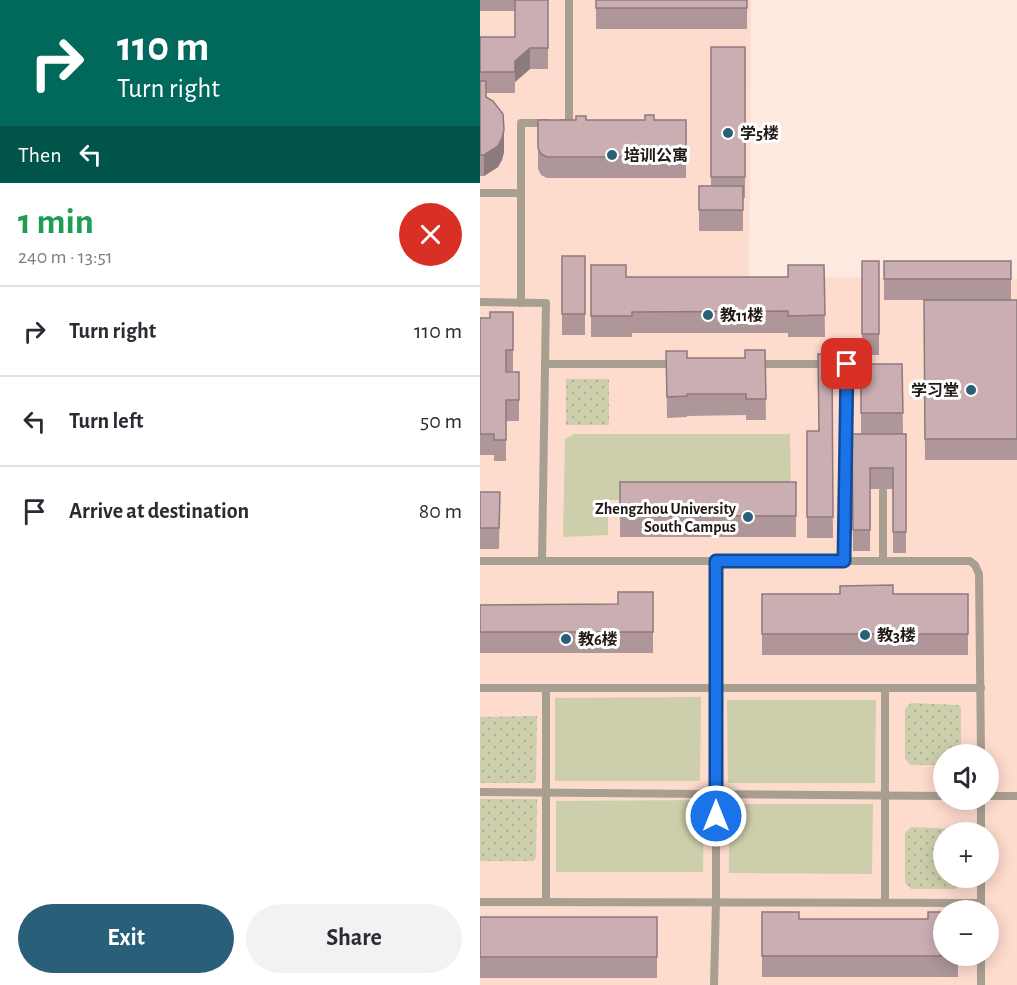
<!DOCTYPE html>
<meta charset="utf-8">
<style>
body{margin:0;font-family:"Alegreya Sans","Noto Sans SC",sans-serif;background:#f2f2f3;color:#2b2b33;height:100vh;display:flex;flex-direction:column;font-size:22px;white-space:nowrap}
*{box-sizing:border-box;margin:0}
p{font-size:20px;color:#7c7c81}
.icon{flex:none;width:33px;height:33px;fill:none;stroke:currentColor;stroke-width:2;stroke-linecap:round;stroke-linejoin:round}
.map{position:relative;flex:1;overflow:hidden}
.drawer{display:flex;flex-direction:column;background:#fff;width:480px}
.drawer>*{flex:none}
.banner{background:#00695c;color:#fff;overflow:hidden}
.buttons{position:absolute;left:453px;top:744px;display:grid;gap:12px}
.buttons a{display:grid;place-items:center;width:66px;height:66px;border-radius:50%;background:#fff;box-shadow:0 3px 15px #0003;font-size:30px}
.pin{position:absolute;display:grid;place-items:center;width:51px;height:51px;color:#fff;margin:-26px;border-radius:12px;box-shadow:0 3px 9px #0006}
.me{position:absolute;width:66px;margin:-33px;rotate:0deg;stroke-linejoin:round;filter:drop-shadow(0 0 4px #0008)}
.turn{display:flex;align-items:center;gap:21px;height:126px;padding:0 18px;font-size:27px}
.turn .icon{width:78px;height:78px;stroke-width:2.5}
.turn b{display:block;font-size:42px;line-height:51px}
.then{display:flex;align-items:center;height:57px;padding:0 18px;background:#0003;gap:12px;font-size:22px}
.round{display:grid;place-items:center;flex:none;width:63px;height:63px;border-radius:32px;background:#f2f2f3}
.summary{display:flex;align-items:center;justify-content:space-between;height:102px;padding:0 18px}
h1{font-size:36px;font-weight:700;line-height:45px;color:#1e9e55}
.primary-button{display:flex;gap:12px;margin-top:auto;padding:12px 18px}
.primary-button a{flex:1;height:69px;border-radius:36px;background:#2a5f7a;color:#fff;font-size:24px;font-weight:700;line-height:69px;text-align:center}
.primary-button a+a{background:#f2f2f3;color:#2b2b33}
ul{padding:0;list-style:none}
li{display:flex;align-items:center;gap:18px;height:90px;padding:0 18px;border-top:2px solid #e1e1e2}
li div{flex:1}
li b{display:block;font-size:22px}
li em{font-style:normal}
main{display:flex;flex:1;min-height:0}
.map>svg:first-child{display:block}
.built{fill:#fddbcd;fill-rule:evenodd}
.grass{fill:url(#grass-dots)}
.green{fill:#cdcfac}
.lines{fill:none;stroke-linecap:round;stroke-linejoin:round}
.service{stroke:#a89f91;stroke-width:8}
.wall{fill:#ae9699}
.shaded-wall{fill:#8d7a7d}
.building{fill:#caaeb2;stroke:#8d7a7d;stroke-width:1.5}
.route-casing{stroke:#114b97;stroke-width:15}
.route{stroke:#1a73e8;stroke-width:10}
.poi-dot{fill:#2a5f7a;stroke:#fff;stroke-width:2}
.labels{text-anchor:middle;stroke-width:6;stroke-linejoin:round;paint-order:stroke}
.poi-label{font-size:16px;font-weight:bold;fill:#221916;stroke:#fff;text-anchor:start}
</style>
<main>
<section class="drawer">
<div class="banner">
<div class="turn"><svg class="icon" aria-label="right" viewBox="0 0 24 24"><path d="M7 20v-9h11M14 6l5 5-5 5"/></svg><div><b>110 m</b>Turn right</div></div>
<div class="then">Then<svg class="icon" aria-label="left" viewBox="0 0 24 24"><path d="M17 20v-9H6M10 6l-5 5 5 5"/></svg></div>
</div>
<div class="summary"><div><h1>1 min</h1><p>240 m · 13:51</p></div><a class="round" style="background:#d93025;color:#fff"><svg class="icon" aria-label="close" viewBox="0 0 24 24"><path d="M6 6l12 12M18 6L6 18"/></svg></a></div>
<ul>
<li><svg class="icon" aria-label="right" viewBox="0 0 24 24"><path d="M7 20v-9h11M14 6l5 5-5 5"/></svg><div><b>Turn right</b></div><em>110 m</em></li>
<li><svg class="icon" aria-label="left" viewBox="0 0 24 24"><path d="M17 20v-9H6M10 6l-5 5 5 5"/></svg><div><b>Turn left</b></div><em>50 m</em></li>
<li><svg class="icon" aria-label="arrive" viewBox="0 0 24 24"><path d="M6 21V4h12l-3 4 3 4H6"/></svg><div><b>Arrive at destination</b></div><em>80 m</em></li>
</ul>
<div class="primary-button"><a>Exit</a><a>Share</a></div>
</section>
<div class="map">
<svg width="537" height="985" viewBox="0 0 537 985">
<defs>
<pattern id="grass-dots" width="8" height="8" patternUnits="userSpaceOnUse" patternTransform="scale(1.5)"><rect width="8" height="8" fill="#cdcfac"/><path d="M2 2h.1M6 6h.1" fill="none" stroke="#b0b193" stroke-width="1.8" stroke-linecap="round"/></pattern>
</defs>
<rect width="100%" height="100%" fill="#fee9e1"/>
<path class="built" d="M0,0h271l-2,277 268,2v706h-537zM464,754h44v46h-44zM464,832h44v46h-44zM464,910h44v46h-44z"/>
<g class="grass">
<rect x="86" y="379" width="43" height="46"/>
<path d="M431,703l48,2 2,4v45h-17l-1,11h-32l-6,-6v-50z"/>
<path d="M57,716l-1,64 -2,3h-54v-66z"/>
<path d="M0,799h57l-1,58 -2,4h-54z"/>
<path d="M431,827l48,2 2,3h-17v46h17l-2,8 -3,3h-45l-6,-6v-50z"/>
</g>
<g class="green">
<path d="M94,434h216l1,65 -183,1v35l-45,2 2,-98z"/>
<path d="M221,697l-1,84h-145v-83z"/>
<path d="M247,700h149l-1,83h-147z"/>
<path d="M224,800l-1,72h-147v-71z"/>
<path d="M249,804h144l-1,70 -143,-1z"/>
</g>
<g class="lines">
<g class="service">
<path d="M82,123h7v-123"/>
<path d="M0,193h41"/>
<path d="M0,302l66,1 -4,258"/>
<path d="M41,303v-180h26"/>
<path d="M65,364h131"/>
<path d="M277,364h90l-3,197"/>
<path d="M403,491v70h87l5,4 4,9 2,180"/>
<path d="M0,561h403"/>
<path d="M0,688h501"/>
<path d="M66,688v214"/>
<path d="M405,688v214"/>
<path d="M0,792l464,4"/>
<path d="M508,796h29"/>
<path d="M501,800v32"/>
<path d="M501,878v32"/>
<path d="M0,902l501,1"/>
<path d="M501,956v29"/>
<path d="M234,985l2,-83v-341"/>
</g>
</g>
<g class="wall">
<path d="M0,0h68v69h-18l-15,13v11h-29v4l18,55 -2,8 -4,7 -14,9h-4v-139h35v-26h-35z"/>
<rect x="116" y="0" width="151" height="29"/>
<path d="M231,47h34v151h-2v33h-44v-45h12z"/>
<path d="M58,120h148v58h-139l-6,-3 -3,-6z"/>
<rect x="82" y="256" width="23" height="79"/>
<rect x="382" y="261" width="17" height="94"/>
<path d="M404,261h127v39h6v160h-92l-1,-160h-40z"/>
<path d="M111,265l35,12h162l36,-12 1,72h-37v-4h-156v4h-41z"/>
<path d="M33,312v59l-7,1h13v49h-13v40h-12v-6h-14v-137h10z"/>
<path d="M285,350l1,70h-20v-5l-59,1v1l-20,1 -1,-67 21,7h58z"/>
<path d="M352,354l1,184h-26v-107h11z"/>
<path d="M381,364h41l1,70h-42z"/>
<path d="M372,434h54v119h-13v-64h-23v62h-17z"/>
<rect x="140" y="482" width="176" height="55"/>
<path d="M0,492h20l-1,57h-19z"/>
<path d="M173,592v61h-173v-48l138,-1z"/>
<rect x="282" y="594" width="206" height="61"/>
<path d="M282,912l37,7 159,37v21h-196z"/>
<rect x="0" y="917" width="177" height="61"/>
</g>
<g class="shaded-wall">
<path d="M50,48v21l-15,13v-21z"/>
<path d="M24,130v22l-2,8 -4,7 -14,9v-21z"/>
</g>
<g class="building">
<path d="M35,0h33v48h-18l-15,13v11h-35v-35h35z"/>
<rect x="116" y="0" width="151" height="8"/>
<rect x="231" y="47" width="34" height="130"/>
<path d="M0,81h6v16l7,4 10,13 1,16 -2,8 -4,8 -14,9h-4z"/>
<path d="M165,115h9v5h32v37h-139l-6,-3 -3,-6v-28h38v-4h10v4h59z"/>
<rect x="219" y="186" width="44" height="24"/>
<rect x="82" y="256" width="23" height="58"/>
<rect x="382" y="261" width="17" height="73"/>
<rect x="404" y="261" width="127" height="18"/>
<path d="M111,265h35v12h162v-12h36l1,50 -37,1v-5l-156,1v4h-41z"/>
<path d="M444,300h93v139h-92z"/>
<path d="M10,312h23v38h-7v22h13v28h-13v40h-12v-6h-14v-116h10z"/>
<path d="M265,350h20l1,49h-20v-5h-59v2l-20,1 -1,-46h21v7h58z"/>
<path d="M338,354h14l1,163h-26v-86h12z"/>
<path d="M381,364h41l1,49h-42z"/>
<path d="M372,434h54v98h-13v-64h-23v62h-17z"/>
<rect x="140" y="482" width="176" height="34"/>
<path d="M0,492h20l-1,36h-19z"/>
<path d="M413,585v9h75v40h-206v-40h78v-8z"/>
<path d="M138,592h35v40h-173v-27l138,-1z"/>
<path d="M282,912h37v7h129v-7h16v44h14h-196z"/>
<rect x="0" y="917" width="177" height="40"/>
</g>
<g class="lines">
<g class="route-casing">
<path id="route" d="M236,816v-255h128l3,-197"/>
</g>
<use href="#route" class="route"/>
</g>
<g class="poi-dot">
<circle cx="248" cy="133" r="6"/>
<circle cx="132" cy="155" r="6"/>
<circle cx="228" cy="315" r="6"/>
<circle cx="491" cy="390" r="6"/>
<circle cx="268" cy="517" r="6"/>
<circle cx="385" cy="635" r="6"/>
<circle cx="86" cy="639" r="6"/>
</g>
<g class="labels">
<g class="poi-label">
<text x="260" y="139">学5楼</text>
<text x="144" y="161">培训公寓</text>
<text x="240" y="321">教11楼</text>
<text x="479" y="396" text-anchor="end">学习堂</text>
<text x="256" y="514" text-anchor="end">Zhengzhou University<tspan x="256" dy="18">South Campus</tspan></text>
<text x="397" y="641">教3楼</text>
<text x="98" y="645">教6楼</text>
</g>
</g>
</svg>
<div class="buttons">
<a><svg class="icon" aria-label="sound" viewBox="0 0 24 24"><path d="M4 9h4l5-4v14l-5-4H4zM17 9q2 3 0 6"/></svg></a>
<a>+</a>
<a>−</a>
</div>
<div class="pin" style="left:367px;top:364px;background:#d93025"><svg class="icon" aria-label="arrive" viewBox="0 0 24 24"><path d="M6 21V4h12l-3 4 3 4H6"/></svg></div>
<svg class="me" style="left:236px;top:816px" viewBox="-20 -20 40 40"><circle r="17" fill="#1a73e8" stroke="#fff" stroke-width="3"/><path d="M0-11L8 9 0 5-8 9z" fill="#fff"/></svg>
</div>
</main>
